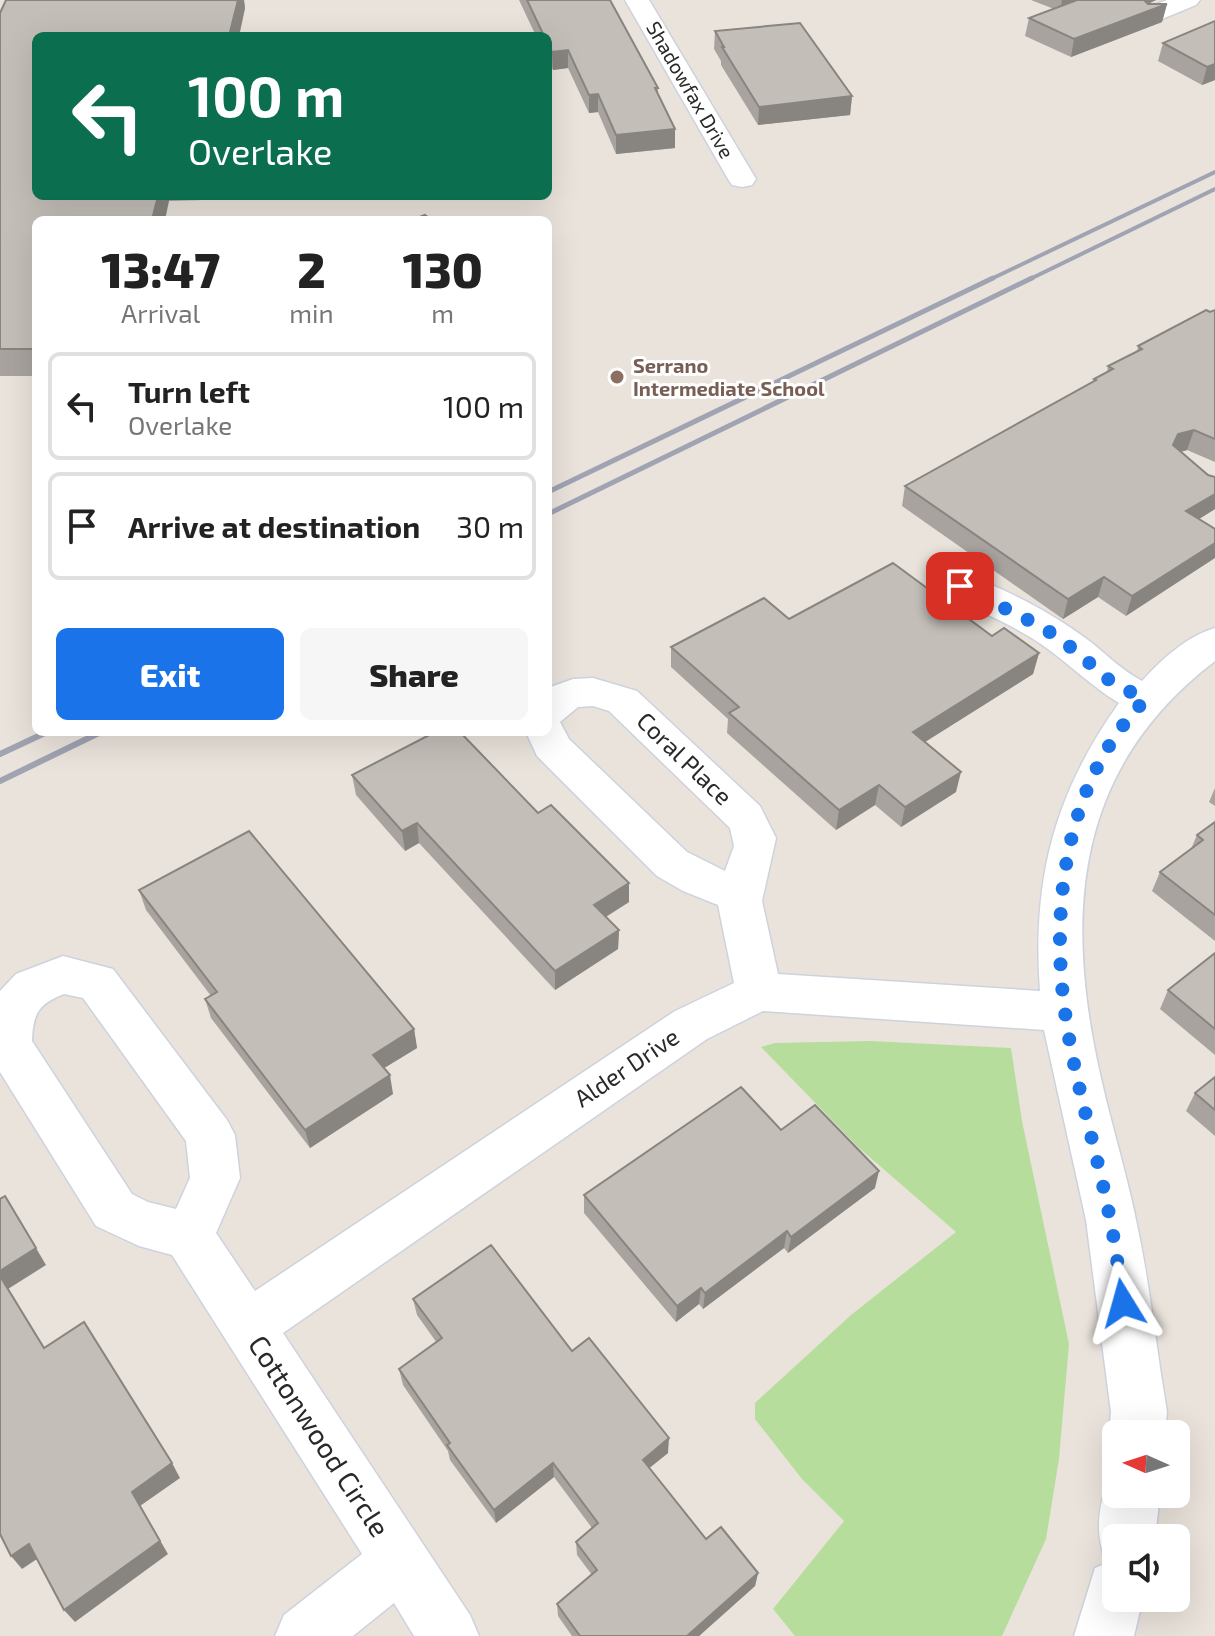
<!DOCTYPE html>
<style>
body{margin:0;font-family:"Exo 2",sans-serif;background:#f6f6f6;color:#222;height:100vh;display:flex;flex-direction:column;font-size:30px;white-space:nowrap}
*{box-sizing:border-box;margin:0}
p{font-size:26px;color:#767676}
.icon{flex:none;width:44px;height:44px;fill:none;stroke:currentColor;stroke-width:2;stroke-linecap:round;stroke-linejoin:round}
.map{position:relative;flex:1;overflow:hidden}
.side{position:absolute;left:32px;top:216px;width:520px;height:520px;display:flex;flex-direction:column;background:#fff;border-radius:12px;box-shadow:0 8px 32px #0002}
.side>*{flex:none}
.guide{position:absolute;left:32px;top:32px;width:520px;height:168px;border-radius:12px;box-shadow:0 8px 32px #0002;background:#0b6e4f;color:#fff;overflow:hidden}
.needle{width:52px;rotate:273deg}
.fabs{position:absolute;left:1102px;top:1420px;display:grid;gap:16px}
.fabs a{display:grid;place-items:center;width:88px;height:88px;border-radius:12px;background:#fff;box-shadow:0 8px 32px #0002;font-size:40px}
.pin{position:absolute;display:grid;place-items:center;width:68px;height:68px;color:#fff;margin:-34px;border-radius:16px;box-shadow:0 4px 12px #0006}
.me{position:absolute;width:88px;margin:-44px;rotate:352deg;stroke-linejoin:round;filter:drop-shadow(0 0 6px #0008)}
.turn{display:flex;align-items:center;gap:28px;height:168px;padding:0 24px;font-size:36px}
.turn .icon{width:104px;height:104px;stroke-width:2.5}
.turn b{display:block;font-size:56px;line-height:68px}
.eta{display:flex;justify-content:space-evenly;align-items:center;height:136px;text-align:center}
.eta b{font-size:48px;font-weight:800;line-height:56px}
.button{display:flex;gap:16px;margin-top:auto;padding:16px 24px}
.button a{flex:1;height:92px;border-radius:12px;background:#1a73e8;color:#fff;font-size:32px;font-weight:800;line-height:92px;text-align:center}
.button a+a{background:#f6f6f6;color:#222}
ul{padding:0;list-style:none}
li{display:flex;align-items:center;gap:24px;height:108px;margin:0 16px 12px;padding:0 8px;border:4px solid #e0e0e0;border-radius:12px}
li div{flex:1}
li b{display:block;font-size:30px}
li em{font-style:normal}
.map>svg:first-child{display:block}
.green{fill:#b7dd9c}
.lines{fill:none;stroke-linecap:round;stroke-linejoin:round}
.minor-casing{stroke:#ced2dd;stroke-width:3}
.minor{fill:#fff;fill-rule:evenodd}
.rail-far2{stroke:#9fa3b2;stroke-width:4}
.rail-far1{stroke:#9fa3b2;stroke-width:5}
.rail{stroke:#9fa3b2;stroke-width:6}
.wall{fill:#a8a39e}
.shaded-wall{fill:#888581}
.building{fill:#c3beb8;stroke:#888581;stroke-width:2}
.route{stroke:#1a73e8;stroke-width:14;stroke-dasharray:0 25.2}
.education-dot{fill:#8d6e63;stroke:#fff;stroke-width:3}
.labels{text-anchor:middle;stroke-width:6;stroke-linejoin:round;paint-order:stroke}
.far-street-label{font-size:20px;fill:#292929;stroke:#fff}
.far-education-label{font-size:20px;font-weight:bold;fill:#785e54;stroke:#fff;text-anchor:start}
.street-label{font-size:24px;fill:#292929;stroke:#fff}
.near-street-label{font-size:28px;fill:#292929;stroke:#fff}
</style>
<div class="map">
<svg width="1215" height="1636" viewBox="0 0 1215 1636">
<rect width="100%" height="100%" fill="#eae3dc"/>
<path class="green" d="M870,1041l141,7 11,73 47,223 -10,115 -13,80 -44,97h-207l-22,-27 71,-88 -42,-42 -47,-60v-16l96,-88 105,-83 -98,-85 -97,-100 14,-4z"/>
<g class="lines">
<g class="minor-casing">
<g id="minor">
<path d="M625,0h24l107,179 -4,6 -10,2 -10,-2 -4,-6z"/>
<path d="M1167,0h33l-4,5 -34,14h-18l-3,-5 3,-5z"/>
<path d="M960,574c43,12 97,42 132,69 17,14 30,27 50,38 19,-21 45,-45 73,-53v33c-135,103 -151,241 -118,399 11,54 28,106 39,160 14,63 20,128 31,192l-2,22h-49v17l-7,-17 2,-22 -25,-192 -42,-190 -281,-19 -56,28 -424,294 187,282 9,21h-65l-20,-33 -41,33h-78l9,-21 78,-61 -190,-299 -33,-9 -43,-20 -96,-154v-81l16,-17 47,-18 50,13 114,151 8,15 5,43 -24,55 39,58 420,-280 59,-28 -16,-78 -35,-14 -26,-15 -120,-120 -11,-24h22v-44l25,-9 20,-1 44,13 123,115 16,32 -14,63 16,73 262,17c-8,-111 14,-197 79,-288 -32,-19 -57,-47 -89,-66 -26,-16 -56,-28 -83,-42l-5,-9 5,-9zM593,706l16,5 121,117 4,18 -9,25 -38,-19 -118,-113 -9,-17 18,-15zM64,994l19,4 103,143 4,37 -14,31 -28,-7 -16,-8 -100,-153c1,-27 6,-37 32,-47z"/>
<path d="M1116,1472v22h44l-5,44h-39v60h27l-9,38h-60l21,-68 17,-7 -7,-2c-11,-29 -6,-57 6,-85z"/>
</g>
</g>
<use href="#minor" class="minor"/>
<g class="rail-far2">
<path d="M989,280l226,-108"/>
<path d="M1028,280l187,-91"/>
</g>
<g class="rail-far1">
<path d="M548,492l445,-214"/>
<path d="M548,514l484,-236"/>
</g>
<g class="rail">
<path d="M0,754l47,-22"/>
<path d="M0,781l101,-49"/>
</g>
</g>
<g class="wall">
<path d="M6,0h238l1,8 -6,28h-203v160h309l-176,5 -133,19v156h-36v-363z"/>
<path d="M519,0h91l48,88v7l17,53 -59,6 -18,-42 -9,1 -21,-45 -15,2 -5,-10v-24h-12z"/>
<path d="M1031,0h125l-8,4h19l-5,18 -91,35 -46,-21 4,-18 25,-9z"/>
<path d="M1215,21v59l-13,5 -44,-24 5,-18z"/>
<path d="M715,31l137,65 -2,19 -92,10 -37,-60v-4l-7,-12z"/>
<path d="M1215,310v152l-28,-12 -6,2 27,23 7,2v32l-16,10 -73,97 -28,-19 -35,22 -161,-113 3,-20 188,-104 1,-3 13,-7 1,-6 29,-14 1,-6z"/>
<path d="M789,619l203,17 47,17 -6,21 -108,68 31,50 -55,35 -26,-22 -39,25 -109,-97 1,-14 -57,-52v-20z"/>
<path d="M352,775l186,38 91,70v19l-23,15 13,13 -1,19 -63,41 -136,-147 -14,8 -49,-56z"/>
<path d="M1215,788v18l-6,-4z"/>
<path d="M1215,822v119l-63,-50 8,-19 31,-23 6,-14z"/>
<path d="M139,890l275,139 3,19 -33,20 9,26 -83,54 -99,-130 -6,-19 6,-3 -65,-86z"/>
<path d="M1215,953v102l-55,-46 8,-19z"/>
<path d="M1215,1077v59l-29,-25 9,-18z"/>
<path d="M781,1130l94,58 -87,65 -4,-5 -81,61 -4,-5 -23,18 -92,-109v-18z"/>
<path d="M413,1299l159,52 96,102 -19,15 57,71 52,34 -3,13 -56,50h-127l-14,-20 -1,-12 35,-29 -15,-20 -1,-13 16,-14 -38,-51 -58,46 -46,-63 -2,-9 -45,-66 -4,-16 38,-26 -20,-28z"/>
</g>
<g class="shaded-wall">
<path d="M238,0h6l1,8 -6,28h-10z"/>
<path d="M1062,0h27l-29,11z"/>
<path d="M1142,0h14l-13,6 24,-2 -5,18 -91,35 3,-18z"/>
<path d="M568,50v18l-15,2 -1,-18z"/>
<path d="M1215,64v16l-13,5 5,-18z"/>
<path d="M598,94v18l-9,1v-18z"/>
<path d="M852,96l-2,19 -92,10 1,-18z"/>
<path d="M675,129v19l-59,6v-19z"/>
<path d="M158,196h10l1,5 -4,19h-13z"/>
<path d="M1194,430l-7,20 -15,4 1,-9 5,-11z"/>
<path d="M1215,494v15l-35,22 6,-20z"/>
<path d="M1215,543v15l-89,58 6,-20z"/>
<path d="M1104,577l-6,20 -35,22 5,-20z"/>
<path d="M1039,653l-6,21 -124,78 4,-20z"/>
<path d="M961,772l-5,20 -55,35 4,-20z"/>
<path d="M879,785l-4,20 -39,25 3,-20z"/>
<path d="M417,823l2,20 -14,8 -3,-20z"/>
<path d="M629,883v19l-35,22v-19z"/>
<path d="M619,930l-1,19 -63,41v-19z"/>
<path d="M414,1029l3,19 -41,25 -3,-18z"/>
<path d="M390,1075l3,19 -83,54 -5,-18z"/>
<path d="M879,1171l-4,17 -87,65 3,-16z"/>
<path d="M787,1231l-3,17 -81,61 2,-16z"/>
<path d="M36,1248l10,17 -38,24 -8,-13v-5z"/>
<path d="M701,1288l-2,16 -23,18 1,-16z"/>
<path d="M669,1438l-1,15 -26,21 1,-14z"/>
<path d="M172,1463l8,15 -40,28 28,48 -93,68 -11,-12 68,-118z"/>
<path d="M553,1463l1,14 -58,46 -2,-13z"/>
<path d="M29,1544l11,13 -18,12 -11,-13z"/>
<path d="M758,1573l-3,13 -56,50h-12z"/>
</g>
<g class="building">
<path d="M6,0h232l-9,36h-193v160h122l-6,24h-116v129h-36v-336z"/>
<path d="M527,0h83l48,88h-3l20,41 -59,6 -18,-41 -9,1 -21,-45 -16,2 -4,-9v-7h-4z"/>
<path d="M1077,0h67l4,4h19l-93,35 -45,-21z"/>
<path d="M1215,21v43l-8,3 -44,-24z"/>
<path d="M800,23l52,73 -93,11 -37,-60h2l-9,-16z"/>
<path d="M425,215l7,5h-20z"/>
<path d="M1206,310l4,2 5,-2v129l-21,-9 -16,4 -5,11 35,30 7,2v17l-29,17 29,18v14l-83,53 -28,-19 -36,22 -163,-113 191,-106 -2,-1 19,-10 -5,-3 34,-17 -4,-3z"/>
<path d="M893,563l99,73 12,-8 35,25 -126,79 48,40 -56,35 -26,-22 -40,25 -110,-97 10,-6 -68,-60 93,-49 25,21z"/>
<path d="M435,732h25l78,81 13,-8 78,78 -35,22 25,25 -64,41 -138,-148 -15,8 -50,-56z"/>
<path d="M1215,822v93l-55,-43 43,-32 -6,-5z"/>
<path d="M249,831l165,198 -41,26 17,20 -85,55 -100,-131 12,-7 -78,-102z"/>
<path d="M1215,953v76l-47,-39z"/>
<path d="M1215,1077v33l-20,-17z"/>
<path d="M741,1087l40,43 34,-25 64,66 -88,66 -4,-6 -82,62 -4,-5 -24,18 -93,-111z"/>
<path d="M5,1196l31,52 -36,23v-72z"/>
<path d="M491,1245l81,106 17,-13 80,100 -26,22 63,79 15,-12 37,46 -71,63h-107l-23,-32 40,-34 -21,-28 22,-19 -45,-60 -59,47 -47,-65 3,-2 -51,-74 43,-31 -29,-39z"/>
<path d="M0,1276l44,72 40,-26 88,141 -40,29 28,49 -96,69 -35,-66 -18,12 -11,-22z"/>
</g>
<g class="lines">
<path class="route" d="M960,586l84,42 36,26 24,23 41,23c-79,80 -95,205 -80,312 9,69 32,138 45,207 6,28 9,56 13,84"/>
</g>
<circle class="education-dot" cx="617" cy="377" r="8"/>
<g class="labels">
<g class="far-street-label">
<text transform="translate(690 90) rotate(60)" y="7">Shadowfax Drive</text>
</g>
<g class="far-education-label">
<text x="633" y="373">Serrano<tspan x="633" dy="23">Intermediate School</tspan></text>
</g>
<g class="street-label">
<text transform="translate(684 759) rotate(44)" y="8">Coral Place</text>
<text transform="translate(627 1068) rotate(-34)" y="8">Alder Drive</text>
</g>
<g class="near-street-label">
<text transform="translate(319 1436) rotate(57)" y="10">Cottonwood Circle</text>
</g>
</g>
</svg>
<div class="fabs">
<a><svg class="needle" viewBox="-14 -14 28 28"><path d="M0-13l5 13h-10z" fill="#e53935"/><path d="M0 13l5-13h-10z" fill="#767676"/></svg></a>
<a><svg class="icon" aria-label="sound" viewBox="0 0 24 24"><path d="M4 9h4l5-4v14l-5-4H4zM17 9q2 3 0 6"/></svg></a>
</div>
<div class="pin" style="left:960px;top:586px;background:#d93025"><svg class="icon" aria-label="arrive" viewBox="0 0 24 24"><path d="M6 21V4h12l-3 4 3 4H6"/></svg></div>
<svg class="me" style="left:1123px;top:1303px" viewBox="-20 -20 40 40"><path d="M0-17L14 15 0 8-14 15z" fill="#1a73e8" stroke="#fff" stroke-width="4"/></svg>
<div class="guide">
<div class="turn"><svg class="icon" aria-label="left" viewBox="0 0 24 24"><path d="M17 20v-9H6M10 6l-5 5 5 5"/></svg><div><b>100 m</b>Overlake</div></div>
</div>
<section class="side">
<div class="eta">
<div><b>13:47</b><p>Arrival</p></div>
<div><b>2</b><p>min</p></div>
<div><b>130</b><p>m</p></div>
</div>
<ul>
<li><svg class="icon" aria-label="left" viewBox="0 0 24 24"><path d="M17 20v-9H6M10 6l-5 5 5 5"/></svg><div><b>Turn left</b><p>Overlake</p></div><em>100 m</em></li>
<li><svg class="icon" aria-label="arrive" viewBox="0 0 24 24"><path d="M6 21V4h12l-3 4 3 4H6"/></svg><div><b>Arrive at destination</b></div><em>30 m</em></li>
</ul>
<div class="button"><a>Exit</a><a>Share</a></div>
</section>
</div>
